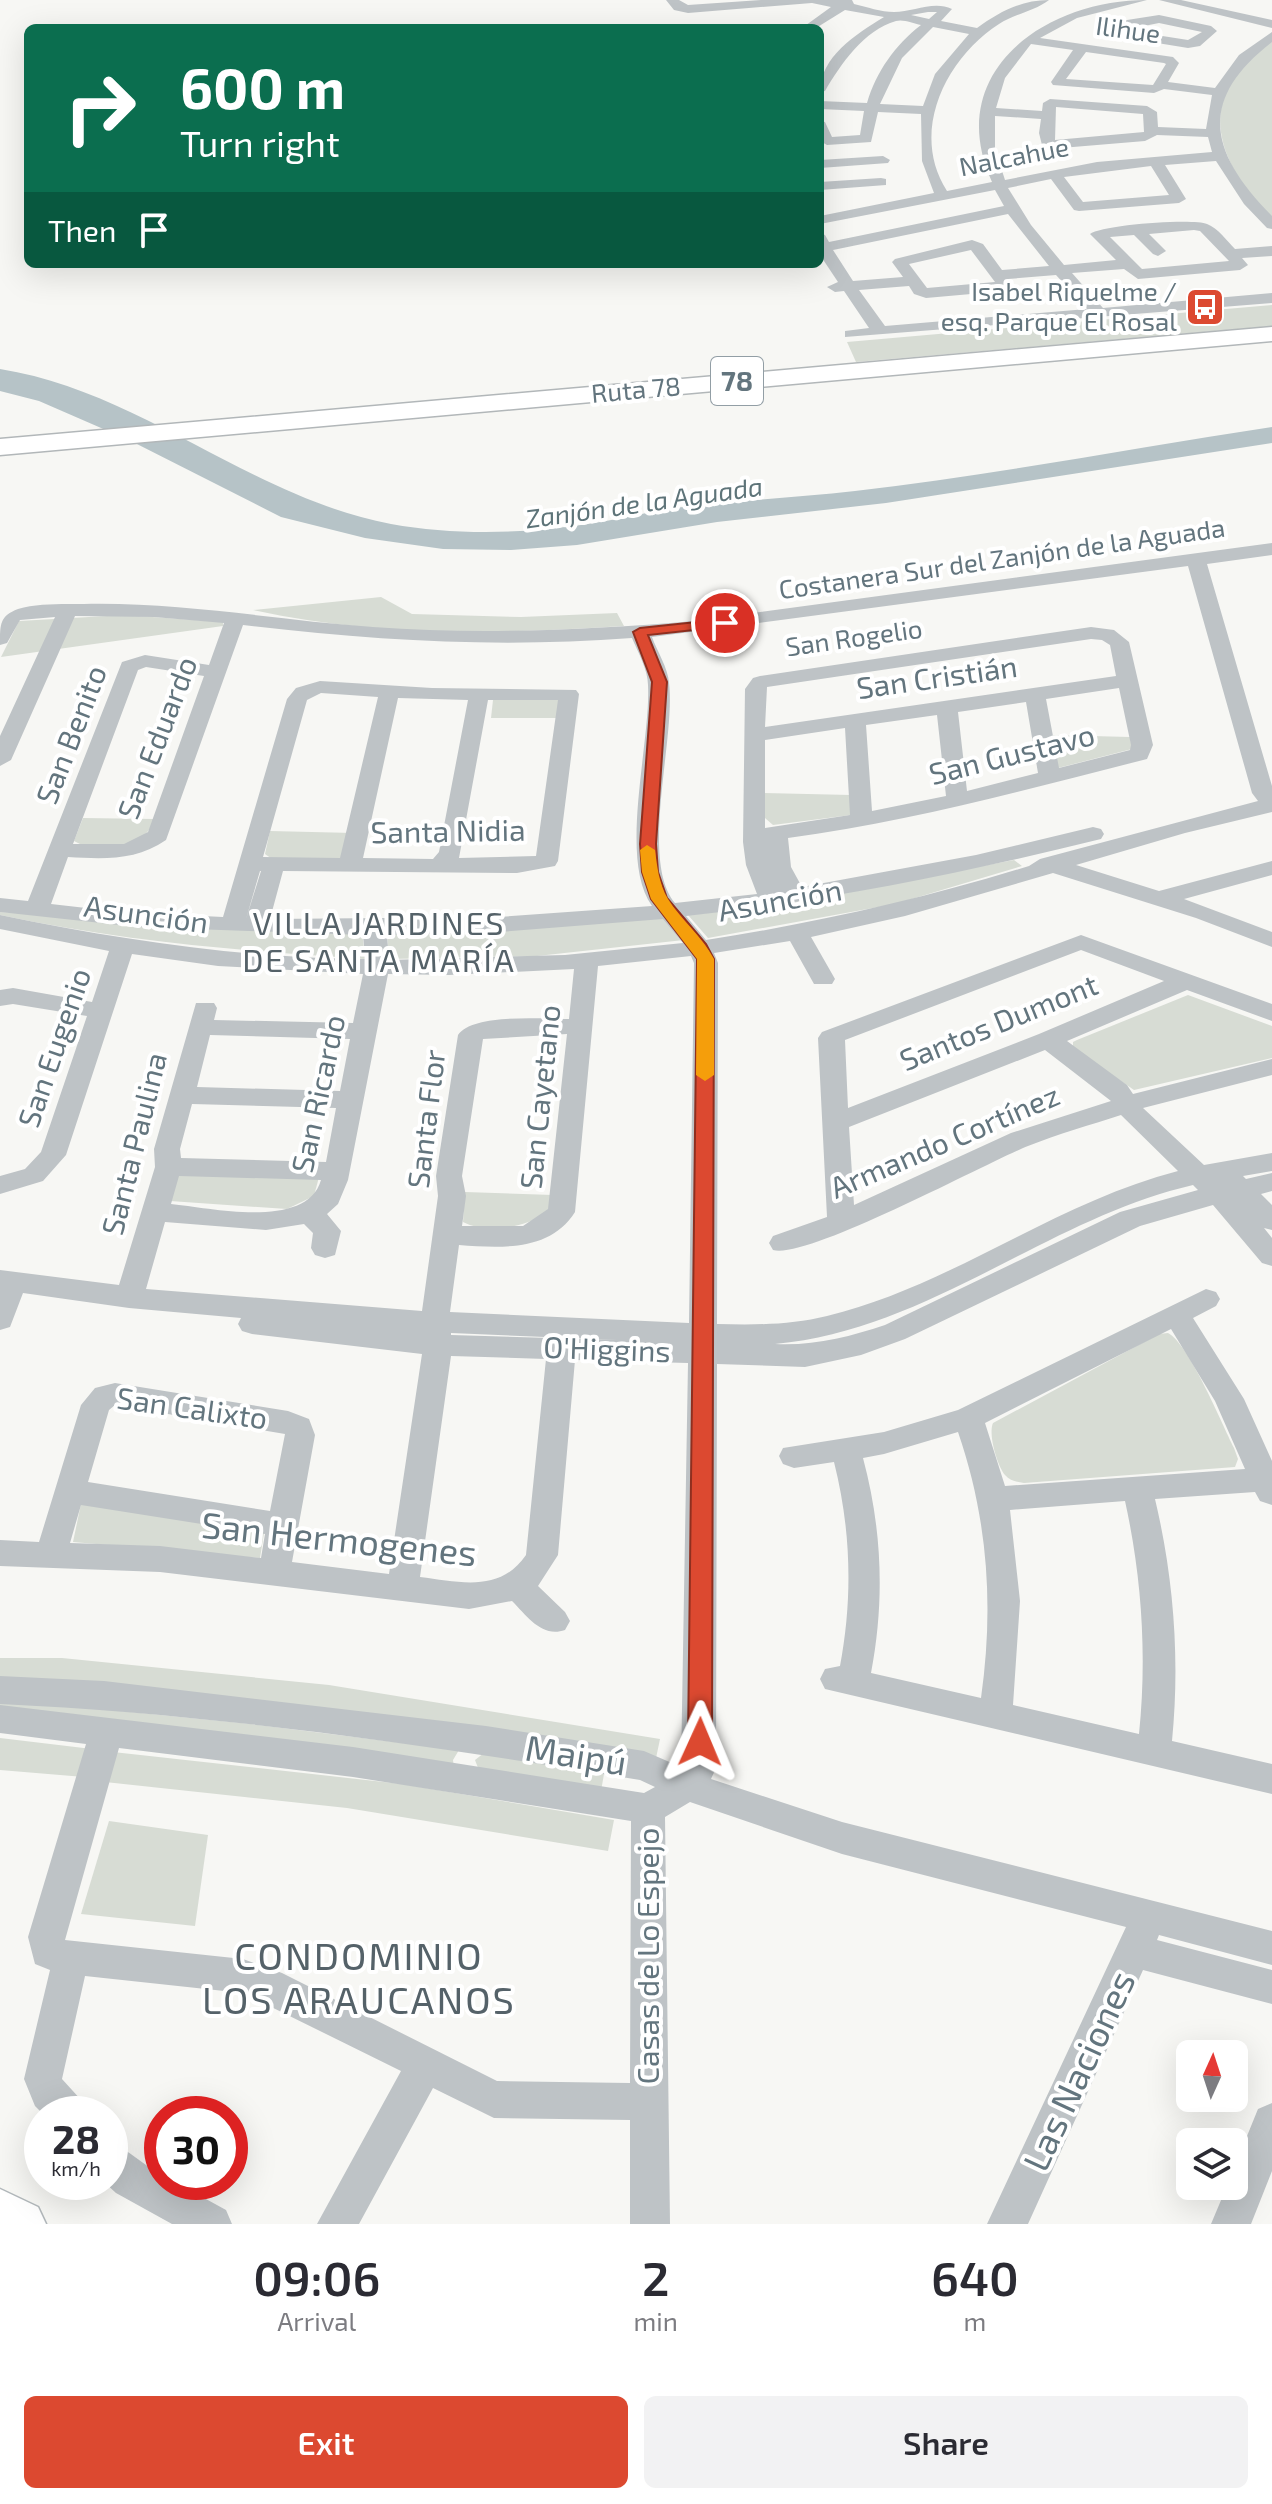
<!DOCTYPE html>
<meta charset="utf-8">
<style>
body{margin:0;font-family:"Exo 2",sans-serif;background:#f2f2f3;color:#2b2b33;height:100vh;display:flex;flex-direction:column;font-size:30px;white-space:nowrap}
*{box-sizing:border-box;margin:0}
p{font-size:26px;color:#7c7c81}
.icon{flex:none;width:44px;height:44px;fill:none;stroke:currentColor;stroke-width:2;stroke-linecap:round;stroke-linejoin:round}
.map{position:relative;height:2224px;overflow:hidden}
.sheet{display:flex;flex-direction:column;background:#fff;flex:1}
.sheet>*{flex:none}
.top-card{position:absolute;left:24px;top:24px;width:800px;height:244px;border-radius:12px;box-shadow:0 8px 32px #0002;background:#0b6e4f;color:#fff;overflow:hidden}
.needle{width:52px;rotate:3deg}
.controls{position:absolute;left:1176px;top:2040px;display:grid;gap:16px}
.controls a{display:grid;place-items:center;width:72px;height:72px;border-radius:12px;background:#fff;box-shadow:0 8px 32px #0002;font-size:40px}
.speed{position:absolute;left:24px;top:2096px;display:flex;gap:16px;font-size:40px;font-weight:700;text-align:center}
.speed>*{display:grid;place-content:center;width:104px;height:104px;border-radius:50%;background:#fff;box-shadow:0 8px 32px #0002;line-height:1}
.speed small{font-size:20px;font-weight:400}
.speed .limit{border:12px solid #d22;background:#fff;color:#111}
.pin{position:absolute;display:grid;place-items:center;width:68px;height:68px;color:#fff;margin:-34px;border:4px solid #fff;border-radius:50%;box-shadow:0 2px 8px #0007}
.me{position:absolute;width:88px;margin:-44px;rotate:1deg;stroke-linejoin:round;filter:drop-shadow(0 0 6px #0008)}
.turn{display:flex;align-items:center;gap:28px;height:168px;padding:0 24px;font-size:36px}
.turn .icon{width:104px;height:104px;stroke-width:2.5}
.turn b{display:block;font-size:56px;line-height:68px}
.then{display:flex;align-items:center;height:76px;padding:0 24px;background:#0003;gap:16px;font-size:30px}
.eta{display:flex;justify-content:space-evenly;align-items:center;height:136px;text-align:center}
.eta b{font-size:48px;font-weight:600;line-height:56px}
.action{display:flex;gap:16px;margin-top:auto;padding:16px 24px}
.action a{flex:1;height:92px;border-radius:12px;background:#dc4930;color:#fff;font-size:32px;font-weight:600;line-height:92px;text-align:center}
.action a+a{background:#f2f2f3;color:#2b2b33}
.map>svg:first-child{display:block}
.green{fill:#d7dcd4}
.water{fill:#b6c3c7}
.lines{fill:none;stroke-linecap:round;stroke-linejoin:round}
.major-casing{stroke:#b2b8bb;stroke-width:3}
.highway-casing{stroke:#b2b7b9;stroke-width:3}
.minor{fill:#bec3c6;fill-rule:evenodd}
.major{fill:#fff;fill-rule:evenodd}
.highway{fill:#fff;fill-rule:evenodd}
.route{fill:#dc4930;stroke:#8f2f1f;stroke-width:2}
.slow{fill:#f59e0b}
.labels{text-anchor:middle;stroke-width:8;stroke-linejoin:round;paint-order:stroke}
.far-street-label{font-size:26px;fill:#63757e;stroke:#fff}
.far-poi-label{font-size:26px;fill:#63757e;stroke:#fff;text-anchor:end}
.far-water-label{font-size:26px;font-style:italic;fill:#5e7479;stroke:#fff}
.shield{fill:#fff;stroke:#929ea5;stroke-width:2}
.shield-label{font-size:28px;font-weight:bold;fill:#63757e}
.street-label{font-size:30px;fill:#63757e;stroke:#fff}
.neighbourhood-label{font-size:32px;letter-spacing:2px;fill:#556269;stroke:#fff}
.near-street-label{font-size:36px;fill:#63757e;stroke:#fff}
.near-neighbourhood-label{font-size:38px;letter-spacing:2px;fill:#556269;stroke:#fff}
</style>
<div class="map">
<svg width="1272" height="2224" viewBox="0 0 1272 2224">
<rect width="100%" height="100%" fill="#f7f7f4"/>
<g class="green">
<path d="M1272,41v177c-39,-38 -72,-93 -37,-144 8,-12 25,-23 37,-33z"/>
<path d="M1272,305v21l-416,36 -9,-20z"/>
<path d="M381,597l31,17 109,3 96,-4 7,13c-124,8 -250,11 -371,-16z"/>
<path d="M124,615l99,7v4l-222,31 18,-36z"/>
<path d="M493,700h66l-1,18h-67z"/>
<path d="M1052,735l78,2 2,12 -74,19z"/>
<path d="M764,793l87,2v20l-78,10 -8,-7z"/>
<path d="M83,818l72,1c-13,33 -46,26 -75,25l-6,-3z"/>
<path d="M270,831l84,2 -9,25 -73,1 -7,-5z"/>
<path d="M1014,860l8,6 -127,38 -187,34 -20,-23 82,-9z"/>
<path d="M0,912l362,19 3,28c-124,-8 -244,-18 -365,-44z"/>
<path d="M663,918l21,22 -147,16 -148,3 -2,-28z"/>
<path d="M1188,995l84,31v32l-138,32 -61,-42v-6l4,-2z"/>
<path d="M177,1172l142,5 -5,19 -27,13 -117,-8z"/>
<path d="M465,1192l88,3 -6,18c-22,14 -59,22 -84,9z"/>
<path d="M1168,1333c21,11 54,91 66,115l4,11 -3,8 -211,16c-7,-1 -14,-2 -19,-8 -8,-10 -17,-41 -12,-52l166,-89z"/>
<path d="M82,1499l182,34 -4,25 -187,-16z"/>
<path d="M0,1658h62l267,27 331,54 -5,24 -655,-84z"/>
<path d="M0,1699l251,25 208,26 -6,10 1,8 -454,-59z"/>
<path d="M0,1738l92,11 -8,28 -84,-7z"/>
<path d="M113,1752l289,32 212,36 -6,31 -261,-43 -242,-26z"/>
<path d="M484,1753l120,21 -3,17 -121,-18 -5,-13z"/>
<path d="M109,1821l99,14 -13,91 -114,-12z"/>
</g>
<path class="water" d="M0,369c140,22 252,129 391,155 61,11 128,10 190,1 37,-5 73,-15 110,-19 55,-6 110,-9 164,-15 140,-16 278,-43 417,-64v16l-386,60 -169,19 -140,23 -66,5 -68,-1 -78,-11 -84,-21 -150,-76 -92,-40 -39,-10z"/>
<g class="lines">
<g class="major-casing">
<path id="major" d="M0,2189l38,18 8,17h-46z"/>
</g>
<g class="highway-casing">
<path id="highway" d="M1272,327v14l-1272,114v-16z"/>
</g>
<g class="minor">
<path d="M666,0h13l9,5 73,-5h91l2,4c13,3 27,8 40,8 19,0 40,-12 58,-3l-11,12 36,7c22,-16 44,-28 72,-28 -14,11 -35,14 -50,24 -53,34 -90,108 -52,167l45,-9c-50,-110 53,-182 155,-182l-70,18 -37,20 133,19 6,6 -11,19 47,6 24,-33 33,-23v10c-76,59 -62,111 0,174v13l-5,-1 -23,-24 -28,-43 -51,4 21,34 -7,4 -100,8 -5,-1 -23,-31 -43,9 23,37 33,40 52,-5 -26,-26c11,-9 103,-16 117,-10 11,4 20,17 28,25l37,-3v10l-30,2 6,7 -8,5 -102,9 -14,-10 -52,4 31,35 169,-15v10l-427,34v-6l24,-3 -25,-37 -9,1 -8,-5 11,-5 -18,-27v-22l5,2 4,7 175,-36 -9,-16 -175,34v-8l114,-23 -12,-32 -1,-47 -43,-2 -7,30 -44,3 -7,-4v-20l5,1 7,15 28,-2 4,-24 -44,-2v-8l47,2c9,-31 28,-58 54,-78 -8,-2 -18,-6 -25,-4 -32,9 -55,43 -71,70l-5,1c0,-35 36,-58 64,-75l-39,-7 -29,18h-14l29,-21 -19,-4 -124,10 -14,-3zM928,12h9l-8,7 -18,-4zM933,27l36,7 -34,40 -12,32 -43,-2 22,-46zM1031,44l42,6 -22,32 2,3 101,8 10,-4 48,6 -6,34 -48,-2 -1,-15 -10,-6 -97,-7 -7,4 -1,8 -46,-3 9,-30zM1086,52l78,11 2,1 -13,21 -87,-6zM1056,107l87,7 1,18 -89,8zM995,116l46,3 -2,14 3,12 7,4 96,-8 12,-6 51,2 4,15 -115,10 -92,18 -10,-31zM1151,166l18,29 -86,7 -19,-25zM1008,214l41,52 -47,4 -19,-26 -11,-4 -77,19 -3,3 11,15 -50,4 -20,-31zM1194,230l6,1 29,30 -87,8 -32,-32 24,-2 19,19 5,2 8,-5 -17,-17zM971,250l24,32 -68,6 -18,-24zM1056,275l31,34 -202,17 -26,-36 50,-4 5,8 12,4 79,-7 8,-5 -5,-7z"/>
<path d="M1159,0h22l91,20v8z"/>
<path d="M1159,15l52,11 6,5 -17,15 -12,2 -80,-13 -6,-4 25,-11zM1159,23l43,9 -14,8 -64,-10z"/>
<path d="M883,156l7,4 -2,3 -68,5v-8z"/>
<path d="M881,178l5,1v6l-66,5v-8z"/>
<path d="M1272,543v12l-65,9 65,222v26l-87,21 -109,32 83,26 113,-30v14l-88,24 88,33v15l-76,-29 -143,-45 -148,43 -94,21 24,42 -3,5h-18l-24,-43 -76,12 4,10 -1,361c37,1 74,1 110,-8 124,-30 227,-113 351,-145l-57,-56c-31,10 -63,19 -93,31 -44,18 -221,114 -255,104l-4,-7 4,-7 54,-19 -9,-179 4,-6 259,-97 191,69v17l-85,-31 -120,51 60,44 6,9 139,-35v16l-129,33 61,57 68,-12v18l-29,5 3,3 26,-6v18l-11,3 11,11v25l-8,-2 8,10v28l-10,-3 -49,-58 -73,21 -235,113 -44,16 -56,12 -88,-3 -1,404 -5,11 131,43 430,109v34l-113,-30 -2,5 115,30v34l-129,-34 -115,254h-41l139,-297 -284,-73 -152,-52 -25,15 5,407h-40v-104l-136,-2 -61,-30 -74,136h-42l84,-153 -158,-78 -158,-17 -23,103 20,22 5,13h-44l-8,-8 -11,-27 26,-109 -15,-6 -7,-27 58,-193 -86,-11v-28l353,42 291,46 11,-6 -15,-7c-212,-35 -425,-66 -640,-76v-28l104,5 382,45 158,25 37,16 7,-404 -113,-3 -17,195 -20,31 27,26 5,9 -5,9c-23,8 -37,-13 -53,-29l-43,8 -309,-37 -160,-6v-26l39,2 42,-137 14,-17 20,-5 173,28 21,8 6,16 -23,127 97,12 33,-220 -170,-20 -10,-3 -4,-7 3,-6 -112,-10 -106,-15 -13,34 -10,3v-60l119,15 36,-118 -1,-18 42,-146h18l3,5 -3,12 139,3 10,-49 -145,-8 -86,-12 -66,201 -23,26 -43,13v-18l25,-7 16,-17 46,-136 -74,-12 -13,2v-16l13,-2 79,14 17,-51 -109,-22v-14c121,25 241,43 365,44l-2,-24 -225,-8 -138,-15v-14l28,3 94,-239 23,-7 64,10 15,-42 -70,-6 -79,-1 -64,144 -11,6v-30l55,-119 -35,3 -13,23 -7,2c0,-22 0,-29 18,-36 20,-6 46,-5 66,-5 98,-2 192,16 289,23 107,8 214,3 321,-6zM1188,566l64,227 6,8 -218,58 -11,7c-107,33 -213,57 -323,74l-20,-24c140,-15 277,-43 415,-77l3,-5 -3,-5 -8,-2 -117,28 -174,32 -11,-20 -3,-29c122,-16 240,-49 359,-79l6,-14 -24,-103 -15,-12 -23,-3 -331,49 -7,2 -8,11 -2,153 3,23 11,29 -82,9c-36,-43 1,-165 -6,-220 -1,-15 -12,-32 -17,-46zM243,625c131,16 258,23 389,13 6,14 16,32 16,47 3,58 -30,174 4,221l-153,11 -229,2 13,-48 234,2 38,-7 3,-5 21,-167 -3,-4 -144,-2 -112,-7 -24,7 -9,11 -64,218 -102,-5 -70,-8 17,-47c35,2 68,4 98,-17zM1091,639l11,1 8,5 6,31 -351,51 2,-40zM146,667l58,9 -56,156 -24,12h-51l65,-174zM1119,688l12,57 -1,5 -71,18 -13,-69zM321,693l57,4 -38,161 -77,-1 44,-157zM398,698l70,2 -29,152 -6,7 -70,-1zM488,700h70l-22,156 -77,2zM1026,702l12,71 -71,18 -9,-79zM937,715l9,81 -74,15 -6,-86zM845,728l5,87 -85,13v-88zM260,871h1l-15,48zM663,919l20,24 -118,12 -176,5 -2,-25 112,-3zM1081,950l83,31 -125,53 -191,74 -3,-68zM691,956l3,7 -5,360 -239,-11 9,-67c41,3 91,7 116,-33l23,-246zM574,969l-5,50c-26,0 -96,-6 -111,16l-22,141 2,20 -16,115 -276,-22 19,-67 101,8 38,-6 9,9 -2,15 4,7 10,3 10,-3 6,-24 -14,-17 11,-10 10,-24 40,-206 61,1zM567,1034l-19,175 -25,17h-61l4,-30 -4,-20 21,-137zM210,1035l140,4 -10,52 -143,-4zM1045,1050l66,51 -100,32 -157,72 -5,-78zM192,1104l144,4 -10,54 -145,-4 -1,-9zM179,1176l142,4c-14,50 -110,28 -150,24zM1193,1185l5,5 -78,22 -235,113c-36,12 -72,21 -110,19 154,-14 271,-125 418,-159zM451,1333l168,7 -168,-5zM451,1356l95,3 -20,196c-26,38 -66,27 -106,22zM115,1405l170,29 -15,77 -182,-29 21,-72zM81,1505l184,29 -4,24 -101,-12 -90,-3zM119,1748l234,29 278,44 -1,262 -133,-2 -215,-108 -39,-14 -178,-19z"/>
<path d="M1206,1289l10,3 4,7 -4,7 -23,12 51,81 28,62v44l-12,-4 -5,-9 -100,7c19,80 25,161 17,242l100,23v30l-447,-105 -5,-10 5,-10 15,-3c13,-68 11,-137 -6,-204l-40,6 -11,-4 -4,-8 4,-8 101,-16 74,-22zM1171,1329l44,72 30,68 -240,17 -20,-63zM958,1432c30,87 36,175 23,266l-110,-25c14,-73 11,-144 -8,-215l21,-4zM1125,1501c17,77 22,155 14,233l-126,-29 7,-104 -10,-91z"/>
<path d="M1272,2103v68l-21,53h-40l16,-38h7v-18l24,-59z"/>
<path d="M110,2142c19,8 33,23 52,33v7h13l51,28 6,14h-60l-56,-31 -12,-11h6z"/>
</g>
<use href="#major" class="major"/>
<use href="#highway" class="highway"/>
</g>
<path class="route" d="M725,619l7,4 -2,3 -82,9 19,47 -11,162 2,28 9,26 39,46 8,15 -2,783 -4,8 -8,3 -8,-3 -4,-8 9,-783 -46,-60 -9,-27 -2,-28 12,-162 -19,-50 7,-4z"/>
<path class="slow" d="M647,845l8,5c2,16 4,34 13,49 13,21 34,37 46,60v116l-9,6 -9,-6 1,-116 -46,-60 -9,-27 -2,-22z"/>
<defs>
<g id="bus-square" transform="scale(2)"><rect x="-9" y="-9" width="18" height="18" rx="4" fill="#dc4930" stroke="#fff"/><path d="M-5-6H5V4H4V6H2V4H-2V6H-4V4H-5ZM-3.5-4V0h7V-4ZM-3.5 1.2v1.5H-2V1.2ZM2 1.2v1.5H3.5V1.2Z" fill="#fff"/></g>
</defs>
<g fill-rule="evenodd">
<use href="#bus-square" x="1205" y="307"/>
</g>
<g class="labels">
<g class="far-street-label">
<text transform="translate(1128 30) rotate(8)" y="9">Ilihue</text>
<text transform="translate(1014 157) rotate(-11)" y="9">Nalcahue</text>
<text transform="translate(636 390) rotate(-5)" y="9">Ruta 78</text>
<text transform="translate(1002 559) rotate(-8)" y="9">Costanera Sur del Zanjón de la Aguada</text>
<text transform="translate(854 638) rotate(-8)" y="9">San Rogelio</text>
</g>
<g class="far-poi-label">
<text x="1177" y="301">Isabel Riquelme /<tspan x="1177" dy="30">esq. Parque El Rosal</tspan></text>
</g>
<g class="far-water-label">
<text transform="translate(644 503) rotate(-8)" y="9">Zanjón de la Aguada</text>
</g>
<rect class="shield" x="711" y="357" width="52" height="48" rx="6"/>
<g class="shield-label">
<text x="737" y="391">78</text>
</g>
<g class="street-label">
<text transform="translate(937 678) rotate(-8)" y="10">San Cristián</text>
<text transform="translate(72 735) rotate(-69)" y="10">San Benito</text>
<text transform="translate(158 738) rotate(-69)" y="10">San Eduardo</text>
<text transform="translate(1012 755) rotate(-14)" y="10">San Gustavo</text>
<text transform="translate(448 832) rotate(-1)" y="10">Santa Nidia</text>
<text transform="translate(780 901) rotate(-10)" y="10">Asunción</text>
<text transform="translate(146 915) rotate(8)" y="10">Asunción</text>
<text transform="translate(999 1023) rotate(-22)" y="10">Santos Dumont</text>
<text transform="translate(55 1048) rotate(-71)" y="10">San Eugenio</text>
<text transform="translate(319 1094) rotate(-78)" y="10">San Ricardo</text>
<text transform="translate(541 1097) rotate(-84)" y="10">San Cayetano</text>
<text transform="translate(427 1119) rotate(-83)" y="10">Santa Flor</text>
<text transform="translate(945 1142) rotate(-23)" y="10">Armando Cortínez</text>
<text transform="translate(135 1144) rotate(-76)" y="10">Santa Paulina</text>
<text transform="translate(607 1350) rotate(2)" y="10">O'Higgins</text>
<text transform="translate(192 1409) rotate(8)" y="10">San Calixto</text>
<text transform="translate(649 1956) rotate(-90)" y="10">Casas de Lo Espejo</text>
</g>
<g class="neighbourhood-label">
<text x="379" y="935">VILLA JARDINES<tspan x="379" dy="37">DE SANTA MARÍA</tspan></text>
</g>
<g class="near-street-label">
<text transform="translate(339 1539) rotate(6)" y="13">San Hermogenes</text>
<text transform="translate(576 1755) rotate(9)" y="13">Maipú</text>
<text transform="translate(1079 2071) rotate(-65)" y="13">Las Naciones</text>
</g>
<g class="near-neighbourhood-label">
<text x="359" y="1970">CONDOMINIO<tspan x="359" dy="44">LOS ARAUCANOS</tspan></text>
</g>
</g>
</svg>
<div class="controls">
<a><svg class="needle" viewBox="-14 -14 28 28"><path d="M0-13l5 13h-10z" fill="#e53935"/><path d="M0 13l5-13h-10z" fill="#7c7c81"/></svg></a>
<a><svg class="icon" aria-label="layers" viewBox="0 0 24 24"><path d="M12 4l9 5-9 5-9-5zM3 14l9 5 9-5"/></svg></a>
</div>
<div class="speed"><div>28<small>km/h</small></div><div class="limit">30</div></div>
<div class="pin" style="left:725px;top:623px;background:#d93025"><svg class="icon" aria-label="arrive" viewBox="0 0 24 24"><path d="M6 21V4h12l-3 4 3 4H6"/></svg></div>
<svg class="me" style="left:700px;top:1742px" viewBox="-20 -20 40 40"><path d="M0-17L14 15 0 8-14 15z" fill="#dc4930" stroke="#fff" stroke-width="4"/></svg>
<div class="top-card">
<div class="turn"><svg class="icon" aria-label="right" viewBox="0 0 24 24"><path d="M7 20v-9h11M14 6l5 5-5 5"/></svg><div><b>600 m</b>Turn right</div></div>
<div class="then">Then<svg class="icon" aria-label="arrive" viewBox="0 0 24 24"><path d="M6 21V4h12l-3 4 3 4H6"/></svg></div>
</div>
</div>
<section class="sheet">
<div class="eta">
<div><b>09:06</b><p>Arrival</p></div>
<div><b>2</b><p>min</p></div>
<div><b>640</b><p>m</p></div>
</div>
<div class="action"><a>Exit</a><a>Share</a></div>
</section>
